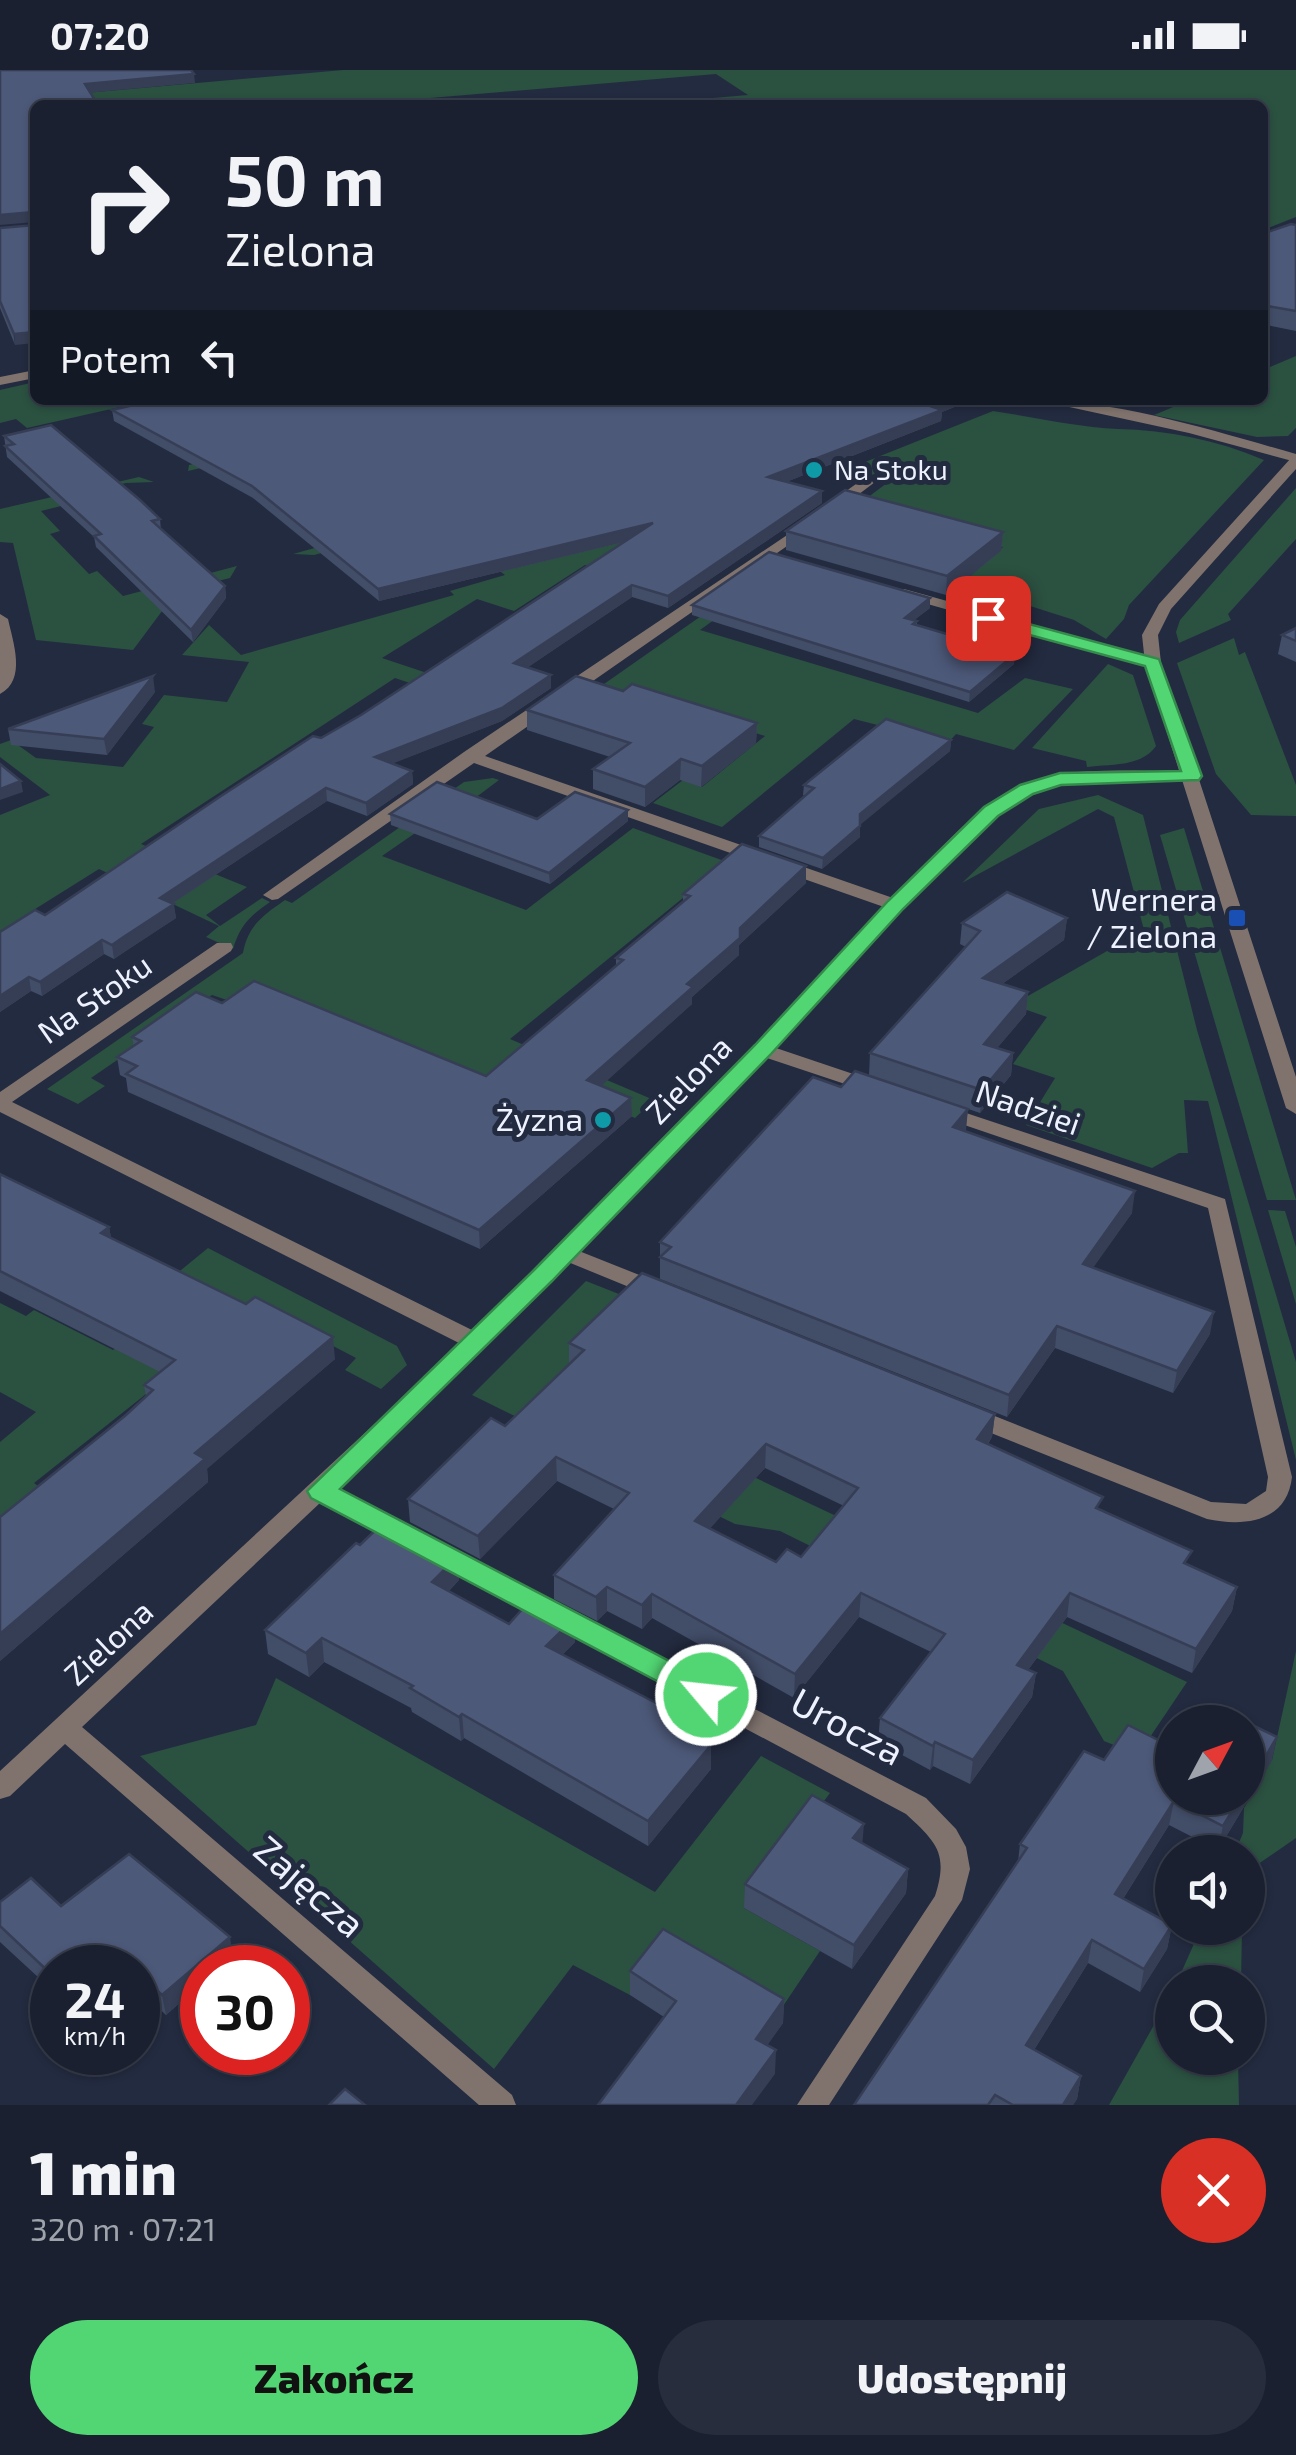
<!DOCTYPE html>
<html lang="pl">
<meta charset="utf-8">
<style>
body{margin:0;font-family:"Exo 2",sans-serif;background:#272d3c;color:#f1f3f6;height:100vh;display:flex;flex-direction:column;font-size:38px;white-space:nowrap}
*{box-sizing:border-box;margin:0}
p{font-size:32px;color:#9fa3ab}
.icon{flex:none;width:55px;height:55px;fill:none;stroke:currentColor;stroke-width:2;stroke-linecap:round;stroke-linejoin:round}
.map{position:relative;height:2035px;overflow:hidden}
.side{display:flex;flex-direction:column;background:#1a2030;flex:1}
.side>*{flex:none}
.guide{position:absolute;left:30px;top:30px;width:1238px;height:305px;border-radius:15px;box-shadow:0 2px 8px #0004,0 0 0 2px #383e4c;background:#1a2030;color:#f1f3f6;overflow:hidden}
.needle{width:65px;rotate:49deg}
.fabs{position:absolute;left:1155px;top:1635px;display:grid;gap:20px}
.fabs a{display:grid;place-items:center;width:110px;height:110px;border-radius:50%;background:#1a2030;box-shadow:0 2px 8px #0004,0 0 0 2px #383e4c;font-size:50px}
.speed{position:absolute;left:30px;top:1875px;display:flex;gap:20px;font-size:50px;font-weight:700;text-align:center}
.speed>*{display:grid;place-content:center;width:130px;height:130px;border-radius:50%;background:#1a2030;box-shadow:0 2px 8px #0004,0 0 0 2px #383e4c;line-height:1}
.speed small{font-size:25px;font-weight:400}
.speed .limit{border:15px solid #d22;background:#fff;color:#111}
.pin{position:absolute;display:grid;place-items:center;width:85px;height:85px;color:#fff;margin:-42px;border-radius:20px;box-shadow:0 5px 15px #0006}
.me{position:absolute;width:110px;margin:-55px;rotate:298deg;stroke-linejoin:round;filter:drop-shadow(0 0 8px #0008)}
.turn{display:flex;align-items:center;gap:35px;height:210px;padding:0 30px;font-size:45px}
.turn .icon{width:130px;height:130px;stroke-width:2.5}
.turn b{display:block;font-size:70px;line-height:85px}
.then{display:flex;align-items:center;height:95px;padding:0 30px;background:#0003;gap:20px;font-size:38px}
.round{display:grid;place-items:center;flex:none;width:105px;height:105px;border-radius:52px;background:#272d3c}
.summary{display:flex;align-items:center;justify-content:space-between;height:170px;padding:0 30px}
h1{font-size:60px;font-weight:800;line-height:75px}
.button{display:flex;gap:20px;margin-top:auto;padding:20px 30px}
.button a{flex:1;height:115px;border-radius:60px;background:#52d673;color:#111;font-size:40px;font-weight:800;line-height:115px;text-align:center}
.button a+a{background:#272d3c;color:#f1f3f6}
.status{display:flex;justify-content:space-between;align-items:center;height:70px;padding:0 50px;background:#1a2030;direction:ltr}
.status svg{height:28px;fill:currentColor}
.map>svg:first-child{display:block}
.green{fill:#2b5141}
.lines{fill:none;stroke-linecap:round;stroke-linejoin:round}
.minor{fill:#80736e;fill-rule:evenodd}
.tertiary{fill:#80736e;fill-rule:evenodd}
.wall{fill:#424d68;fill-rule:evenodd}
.shaded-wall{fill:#363e55}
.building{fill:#4d5979;stroke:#363e55;stroke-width:2.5;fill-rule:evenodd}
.route{fill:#52d673;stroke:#358b4b;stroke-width:2.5}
.culture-dot{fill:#0f9aa8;stroke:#232b40;stroke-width:4}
.transit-dot{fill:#1a4fb4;stroke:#232b40;stroke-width:4}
.labels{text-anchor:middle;stroke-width:10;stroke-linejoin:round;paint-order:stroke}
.far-poi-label{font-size:28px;fill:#eef2fe;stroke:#232b40;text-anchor:start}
.poi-label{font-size:32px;fill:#eef2fe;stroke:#232b40;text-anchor:end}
.street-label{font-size:32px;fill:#eef2fe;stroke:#232b40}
.near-street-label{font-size:38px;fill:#eef2fe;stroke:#232b40}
</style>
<div class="status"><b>07:20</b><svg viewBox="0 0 49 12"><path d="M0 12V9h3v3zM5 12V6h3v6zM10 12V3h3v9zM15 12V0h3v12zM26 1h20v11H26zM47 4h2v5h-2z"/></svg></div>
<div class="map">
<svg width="1296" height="2035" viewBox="0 0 1296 2035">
<rect width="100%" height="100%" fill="#232b40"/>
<g class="green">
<path d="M343,0h953v147l-33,13 -1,-125h-631l117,-10 -32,-21 -369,31h-311l4,-8z"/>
<path d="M1296,286v72l-8,8 -31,1 -103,-22 36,-15h72l1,-30z"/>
<path d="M35,312v18h116l-124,28 -11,-9 -16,4v-33z"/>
<path d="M439,336l185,83 25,95 -64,-19 -71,46 -37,-12 -95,59 102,34 -15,11 -74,-25 -254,166 106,43 -41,28 14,11 42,-28 8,4c-20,14 -30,23 -37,47l-27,-12 13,-11 -120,-57 -99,62v-116l50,-20 -50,-38v-13l11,-4 25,18 87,9 31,-40 -12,-3 22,-29 63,7 22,-40 -67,-7 27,-30 32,30 213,-60 -4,-4 55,-16 -69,-52 -122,32 -21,-1 83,-23 -102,-80 -86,20 1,-6z"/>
<path d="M993,341c41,6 84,16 125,18 50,1 99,11 146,31l-135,145 -5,14 -18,20 -32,-19 -82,-26 6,-5 -31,-10 36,-32 -148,-40 36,-27 -41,-12z"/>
<path d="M139,407l15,5 -28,1 -70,17 5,6 -20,5 19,20 -10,3 39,40 8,-3 26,25 114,-30 -7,12 -53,13 -44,59 -97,-10 -23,-97 -13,-1v-33z"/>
<path d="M1296,418v51l-68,75 3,6 -52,23 -3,-11 4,-12z"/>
<path d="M764,502l-3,14 -61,44 278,83 47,-35 48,11 -59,61 -58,-16 -8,9 -94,-24 -132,108 -69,-24 30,-23 19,7 63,-51 -161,-52z"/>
<path d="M1234,568l5,17 6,-3 51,133v31l-45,-1 -35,-41 -39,-111z"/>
<path d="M1108,594l25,11 23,71c-14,21 -46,18 -69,21l-1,-6 -54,-13z"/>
<path d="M493,708l6,2 -32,24 -7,-2 -78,54 144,54 107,-82 94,34 -217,177 144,61 -19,18 -40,-17 -20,16 -363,-122 -121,83 14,8 -27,18 -31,-15 196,-136c5,-27 19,-37 42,-53l7,3 172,-121z"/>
<path d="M1098,725l45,20 54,215 99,332v98l-88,-359 -24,-1 4,53h-9l-27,15 -126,-43 29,-47 -42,-14 34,-47 -35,-12 132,-75 -30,-113 -16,-8 -136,74 77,-74z"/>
<path d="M1184,758l112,372h-29l-107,-365z"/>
<path d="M1268,1140l17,1 11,36v57z"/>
<path d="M208,1178l189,98 10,19 -26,24 -36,-19 11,-12 -99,-52 -223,177 16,12 -50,39v-92l36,-30 -36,-20v-89l26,13 8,-6 79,40 69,-56 -18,-10z"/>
<path d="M586,1211l48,19 -81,82 634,300 -49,73 -34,-14 -41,-70 -283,-140 -45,-7 -263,-129z"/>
<path d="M1296,1581v187l-48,33v-19h-13l8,-19 1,-25 28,-48z"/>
<path d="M276,1608l379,214 106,-136 69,37 -86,115 76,43 -45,67 -111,-65 -34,42 -57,-30 -79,104 -354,-313 116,-31z"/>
<path d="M1201,1858h41l-1,54h-64z"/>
<path d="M1172,1923v65h66l1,47h-130z"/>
</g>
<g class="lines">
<g class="minor">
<path d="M35,300v8l-35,7v-8z"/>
<path d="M1037,330c80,0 181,32 259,54v8l-107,-29z"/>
<path d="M863,409l12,3 -37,28h-10v-6z"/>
<path d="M805,453l5,1v6l-325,226 408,142c48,-47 96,-113 166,-124 43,-6 90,-2 133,-3l8,5 -8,5 -131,3 -29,9 -35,22 -95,94 -126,139 101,34 3,4 -3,4h-14l-96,-32 -188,193 88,35 3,5 -3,5h-16l-83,-34 -83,85 -149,141 76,40 3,6 -3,6 -9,3 -9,-3 -73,-38 -239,225 430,368 4,10h-37l-414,-361 -55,52 -10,3v-28l461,-427 -461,-232v-20l217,-149h14l2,4 -2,4 -219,151 462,229 282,-285 128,-139 -410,-144 -196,136 -6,1 -9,-5 201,-143z"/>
<path d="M904,519l255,71 2,3 -8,5 -6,-2 -248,-70 -2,-3z"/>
<path d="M0,544l8,5c5,23 19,61 -8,75z"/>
<path d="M945,1036l280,93 67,278c-5,45 -47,50 -85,42l-246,-98 -4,-6 4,-6h16l234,93 35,2 20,-13 2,-14 -60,-269 -270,-92 -3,-4z"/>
<path d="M438,1474l488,254 30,31 10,18 4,22 -8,31 -133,205h-32l138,-209c14,-43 1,-54 -29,-82l-477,-254 -3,-7 3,-7z"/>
</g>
<path class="tertiary" d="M1296,387v12l-125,140 -13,26 3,28 135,414v37l-10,-6 -141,-445 -3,-28 17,-31 132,-146z"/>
</g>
<g class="wall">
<path d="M1296,155v106l-34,-7v-90z"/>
<path d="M0,158l15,117 -15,-37z"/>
<path d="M151,330h821l-30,12 -1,9 -155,61 36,9v12l-154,105 -36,-11 -104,70 23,21 -49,33 -109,42 19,8 1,13 -46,32 -40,-15 -154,102 3,15 -52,34 -10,7 -10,-5 -62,42 -11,-5 -31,21v-80l45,-17 316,-200 263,-173 -245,59 -126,-103 -139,-77 -2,-11z"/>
<path d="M4,366l156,83 1,11 64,56 1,12 -33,44 -97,-95 -2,-10 -87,-80z"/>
<path d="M786,461l217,1 -2,19 -55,44 -160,-45z"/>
<path d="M692,535l238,3 -16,12 3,1v4l97,39 -45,38 -277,-87z"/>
<path d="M1296,558v34l-18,-8 4,-19z"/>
<path d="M623,621l134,32 -1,20 -55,44 -21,-7 -35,27 -52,-18v-20l17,-12 -83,-27v-20z"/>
<path d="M155,622l-48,63 -96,-10 -3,-16z"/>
<path d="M951,670l-1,11 -90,73v13l-38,32 -63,-22v-11l46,-40 -2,-1 1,-10z"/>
<path d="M390,744l147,5 91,2 -78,63 -159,-59z"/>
<path d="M806,796v17l-67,62v10l-47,42v7l-91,81 31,31 -152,133 -352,-157 -2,-14 -6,-3 -3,-18 17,-11 -2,-9 90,-34 264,73 130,-109v-9l67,-56v-8z"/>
<path d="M1067,848l-3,22 -62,44 26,8 -2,22 -29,34 16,5 -2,22 -31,38 -111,-38 1,-22 96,-106 -6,-3 2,-21z"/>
<path d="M841,1017l127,22 -3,22 167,82 -39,54 117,67 -37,59 -118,-45 -48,69 -347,-138v-37z"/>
<path d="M0,1104l109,53 2,11 224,121 -128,109 1,14 -208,179v-144l126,-102 20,-19 -2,-11 16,-13 -160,-81z"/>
<path d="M569,1273l426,71 -3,23 -4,7 113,66 88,56 48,21 -5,24 -40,62 -125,-56 -39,53 8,3 -4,24 -62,87 -37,-18 -3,4 -52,-28 2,-24 51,-66 -72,-35 -65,81 -142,-80 -10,11 -35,-18 -10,10 -43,-22v-24l60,-66 -57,-28 -77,78 -70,-37 -2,-23 97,-73 64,-62zM765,1398l79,38 -43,51 -25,5 -66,-34z"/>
<path d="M360,1475l98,11 1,24 -10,11 60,33 66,18 -13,13 131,81 18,33 -63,77 -184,-108 -3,3 -49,-29 -1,-4 -87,-46 -15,15 -41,-23 -3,-24z"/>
<path d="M1272,1690l-54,90 -49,-25 -46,74 49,26 -5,24 -27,43 -52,-29 -54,87 47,26 -4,23 -4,6h-219l164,-243 2,-18 152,-46z"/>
<path d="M908,1799l-2,24 -54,76 -108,-61 1,-24z"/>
<path d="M0,1832l61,4 172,51 -31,11v15l-36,32 -28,-26v-21h-86v22l-52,-48z"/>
<path d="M630,1901l154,28 -1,24 -16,22 8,29 -111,-57 -34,-22z"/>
</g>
<g class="shaded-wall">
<path d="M194,4l1,9 -109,10 -1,-9z"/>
<path d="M33,142l2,10 -35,3v-10z"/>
<path d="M35,262v11l-20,2 -1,-11z"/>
<path d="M945,330h27l-30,12 -1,9 -173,68v-12z"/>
<path d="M822,421v12l-154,105v-12z"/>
<path d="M653,453v12l-274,66 -1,-12z"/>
<path d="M1003,462l-2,19 -55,44 1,-19z"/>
<path d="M632,515v12l-117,79 -1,-13z"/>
<path d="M225,516l1,12 -33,44 -2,-12z"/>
<path d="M930,528v10l-26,20 1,-10z"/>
<path d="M1015,584l-1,10 -45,38 1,-10z"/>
<path d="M551,605v13l-49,33 -126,49 -1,-13z"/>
<path d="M153,606l2,16 -48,63 -3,-16z"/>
<path d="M757,653l-1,20 -55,44 1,-21z"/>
<path d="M951,670l-1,11 -90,74v-11z"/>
<path d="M681,689l-1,21 -35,27v-20z"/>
<path d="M412,701l1,13 -46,32 -1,-13z"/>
<path d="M21,711l2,11 -23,8v-11z"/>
<path d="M326,718l1,13 -166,110 -1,-13z"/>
<path d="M628,740v11l-78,63 -1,-11z"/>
<path d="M860,756v11l-38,32 1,-11z"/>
<path d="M806,796v17l-67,62v10l-47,42v7l-104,94 -1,-18 153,-152z"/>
<path d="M174,834l2,14 -62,41 -2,-14z"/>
<path d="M1067,848l-3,22 -83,59 2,-21z"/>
<path d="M102,870l2,14 -62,42 -2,-14z"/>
<path d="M29,907l2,14 -31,21v-16z"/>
<path d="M1028,922l-2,22 -44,52 2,-22z"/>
<path d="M1013,983l-2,22 -31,38 2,-23z"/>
<path d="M631,1028l1,18 -152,133 -1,-19z"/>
<path d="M968,1039l-2,21 -15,18 2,-21z"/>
<path d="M1135,1121l-3,22 -51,72 2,-21z"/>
<path d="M109,1157l4,21 -12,-15z"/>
<path d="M1214,1242l-4,22 -37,59 4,-22z"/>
<path d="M1057,1256l-2,22 -48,69 2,-22z"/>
<path d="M333,1267l2,22 -128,110 1,13 -208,179v-27l195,-181z"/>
<path d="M995,1344l-3,23 -18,26 3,-24z"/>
<path d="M766,1374l-1,24 -70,77v-24z"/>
<path d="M556,1387l1,24 -77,78 -2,-23z"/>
<path d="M458,1486l1,24 -25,26 -2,-24z"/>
<path d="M607,1517v24l-10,10 -1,-24z"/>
<path d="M1237,1517l-5,24 -40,62 4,-24z"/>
<path d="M861,1523l-2,24 -65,81 1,-24z"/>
<path d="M1070,1523l-3,24 -53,72 3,-24z"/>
<path d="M652,1524v24l-10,11v-24z"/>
<path d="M575,1548v24l-29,28v-24z"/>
<path d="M322,1568l2,24 -15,15 -3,-24z"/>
<path d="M1036,1603l-4,24 -62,87 3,-24z"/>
<path d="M462,1644l2,24 -3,3 -2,-24z"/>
<path d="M693,1652l-1,24 -7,-15z"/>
<path d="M1277,1667l-5,23 -54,90 5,-24 17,-28h8v-12z"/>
<path d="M935,1672l-2,24 -3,4 3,-24z"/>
<path d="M711,1675v24l-63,77v-25z"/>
<path d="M1174,1731l-5,24 -58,93 4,-24z"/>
<path d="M864,1754l-2,24 -9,-10z"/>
<path d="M908,1799l-2,24 -54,76 2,-24z"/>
<path d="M1172,1855l-5,24 -27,43 4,-23z"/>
<path d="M230,1867l3,20 -12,11h-19v15l-36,32 -4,-20z"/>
<path d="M1092,1870l-4,23 -66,106 4,-24z"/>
<path d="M109,1878l4,20h-27z"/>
<path d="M784,1929l-1,24 -28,40 1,-24z"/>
<path d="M776,1980l-1,24 -23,31h-16z"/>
<path d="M1081,2006l-4,23 -4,6h-10z"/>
</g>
<g class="building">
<path d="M0,0h191l3,4 -109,10 13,21h-63v109l-2,-2 -33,3z"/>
<path d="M1291,154l5,1v86l-34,-6v-71z"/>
<path d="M35,155v107l-21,2 -14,-33v-73z"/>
<path d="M155,330h790l-15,6 12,4 -174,67 54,14 -154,105 -36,-11 -118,78 37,12 -49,33 -127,49 37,14 -46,32 -40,-15 -166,110 14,6 -52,34 -10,7 -10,-5 -62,42 -11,-5 -29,19v-64l35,-22 10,5 176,-119 92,-60 8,2 40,-23 292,-192 -275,66 -126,-103 -140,-76z"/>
<path d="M51,355l89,75 20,19 -8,2 73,65 -34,44 -97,-94 7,-2 -96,-88 9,-2 -10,-8z"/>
<path d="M845,420l158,42 -56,44 -161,-45z"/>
<path d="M769,482l161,46 -25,20 12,3 -4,3 102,30 -45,38 -278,-87z"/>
<path d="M1296,558v13l-14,-6z"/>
<path d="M153,606l-49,63 -96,-10z"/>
<path d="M576,606l47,15 9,-7 125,39 -55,43 -21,-7 -36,28 -52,-18 37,-26 -103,-33z"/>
<path d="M886,649l65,21 -91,74v12l-37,32 -64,-22 55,-48 -10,-3z"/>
<path d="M0,694l21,17 -21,8z"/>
<path d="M437,712l100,37 38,-27 53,18 -79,63 -159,-59z"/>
<path d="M742,774l64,22 -66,62v10l-53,46 6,3 -106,93 44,18 -152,132 -353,-156 11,-8 -20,-9 24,-16 -9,-4 64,-45 26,11 32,-22 232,95 137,-116 -7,-2 74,-62 -7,-2z"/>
<path d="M1007,822l60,26 -84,60 45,14 -44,52 29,9 -31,37 -112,-37 110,-122 -18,-8z"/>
<path d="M855,1001l113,38 -15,18 182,64 -52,73 131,48 -37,59 -120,-45 -48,69 -349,-138 11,-10 -11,-5 153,-165 28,10z"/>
<path d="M0,1104l109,53 -8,6 145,71 9,-7 78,40 -138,116 10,6 -205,175v-117l126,-102 27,-25 -9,-5 31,-25 -175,-89z"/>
<path d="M642,1203l353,141 -18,25 126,58 -7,11 96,43 -8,12 53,24 -41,62 -126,-56 -53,72 19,8 -63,87 -38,-18 -2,4 -53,-28 65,-84 -84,-41 -66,81 -143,-80 -10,11 -35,-18 -11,10 -42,-22 75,-82 -73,-36 -78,79 -70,-37 83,-81 14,8 79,-76 -15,-7zM766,1374l92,44 -57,69 -14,-8 -11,13 -81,-41z"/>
<path d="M387,1449l71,37 -26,26 77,42 25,-28 41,22 -29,28 147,76 -8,9 26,14 -63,76 -186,-107 -3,3 -49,-29 3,-2 -91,-48 -16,15 -41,-23 91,-87 4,2z"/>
<path d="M1213,1636l34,16h-45z"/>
<path d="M1248,1653l29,14 -29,49z"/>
<path d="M1128,1655l44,22v51h68l-17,28 -49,-25 -59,93 57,31 -28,44 -52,-29 -66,105 55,31 -18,29h-50l-18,-10 -7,10h-134l173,-257 -7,-4 64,-93 20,9z"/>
<path d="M812,1725l52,29 -11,14 55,31 -54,76 -109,-61z"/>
<path d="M129,1784l101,83 -68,58 -24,-22v-5h-7l-22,-20 -23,20h-34v7l-52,-49v-24l31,-24 30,28z"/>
<path d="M663,1859l121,70 -28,40 20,11 -40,55h-138l78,-104 -46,-30z"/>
<path d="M345,2019l20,16h-36z"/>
</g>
<path class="route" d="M988,543l171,46 43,117 -3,4 -138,5 -28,9 -35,22 -95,93 -132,145 -219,227 -212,208 377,197 4,9 -4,8 -11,4 -395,-209 -4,-7 227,-221 221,-225 133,-144 96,-94 36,-22 40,-12 121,-2 -36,-105 -163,-44 -2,-4z"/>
<g class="culture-dot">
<circle cx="814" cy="400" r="10"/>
<circle cx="603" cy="1050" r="10"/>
</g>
<rect class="transit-dot" x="1227" y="838" width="20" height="20" rx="5"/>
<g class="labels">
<g class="far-poi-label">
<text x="834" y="410">Na Stoku</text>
</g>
<g class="poi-label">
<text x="1217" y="841">Wernera<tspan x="1217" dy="37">/ Zielona</tspan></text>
<text x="583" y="1061">Żyzna</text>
</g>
<g class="street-label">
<text transform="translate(95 929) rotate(-35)" y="11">Na Stoku</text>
<text transform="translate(689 1010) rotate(-46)" y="11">Zielona</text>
<text transform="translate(1028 1038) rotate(19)" y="11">Nadziei</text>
<text transform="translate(109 1573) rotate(-43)" y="11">Zielona</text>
</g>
<g class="near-street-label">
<text transform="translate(847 1657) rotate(28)" y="13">Urocza</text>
<text transform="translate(309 1817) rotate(41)" y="13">Zajęcza</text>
</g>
</g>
</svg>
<div class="fabs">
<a><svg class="needle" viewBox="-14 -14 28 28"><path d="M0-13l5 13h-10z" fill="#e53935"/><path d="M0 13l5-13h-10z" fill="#9fa3ab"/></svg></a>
<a><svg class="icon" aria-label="sound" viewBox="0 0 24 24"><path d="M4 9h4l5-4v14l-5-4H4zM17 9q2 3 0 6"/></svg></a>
<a><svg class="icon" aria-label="search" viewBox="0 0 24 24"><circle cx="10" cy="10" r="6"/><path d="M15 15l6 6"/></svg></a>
</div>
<div class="speed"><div>24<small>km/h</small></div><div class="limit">30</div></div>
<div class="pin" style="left:988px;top:548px;background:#d93025"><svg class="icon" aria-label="arrive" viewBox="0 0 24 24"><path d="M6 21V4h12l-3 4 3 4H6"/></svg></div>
<svg class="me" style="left:706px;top:1625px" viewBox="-20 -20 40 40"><circle r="17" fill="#52d673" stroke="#fff" stroke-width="3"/><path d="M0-11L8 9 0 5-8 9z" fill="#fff"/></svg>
<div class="guide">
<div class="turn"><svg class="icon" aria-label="right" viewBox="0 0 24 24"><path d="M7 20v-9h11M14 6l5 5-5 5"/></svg><div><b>50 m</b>Zielona</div></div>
<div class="then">Potem<svg class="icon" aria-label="left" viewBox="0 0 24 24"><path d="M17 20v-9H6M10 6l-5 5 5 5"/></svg></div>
</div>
</div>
<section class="side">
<div class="summary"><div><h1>1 min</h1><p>320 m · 07:21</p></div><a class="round" style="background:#d93025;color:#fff"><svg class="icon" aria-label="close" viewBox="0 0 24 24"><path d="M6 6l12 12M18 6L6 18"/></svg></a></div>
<div class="button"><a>Zakończ</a><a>Udostępnij</a></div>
</section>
